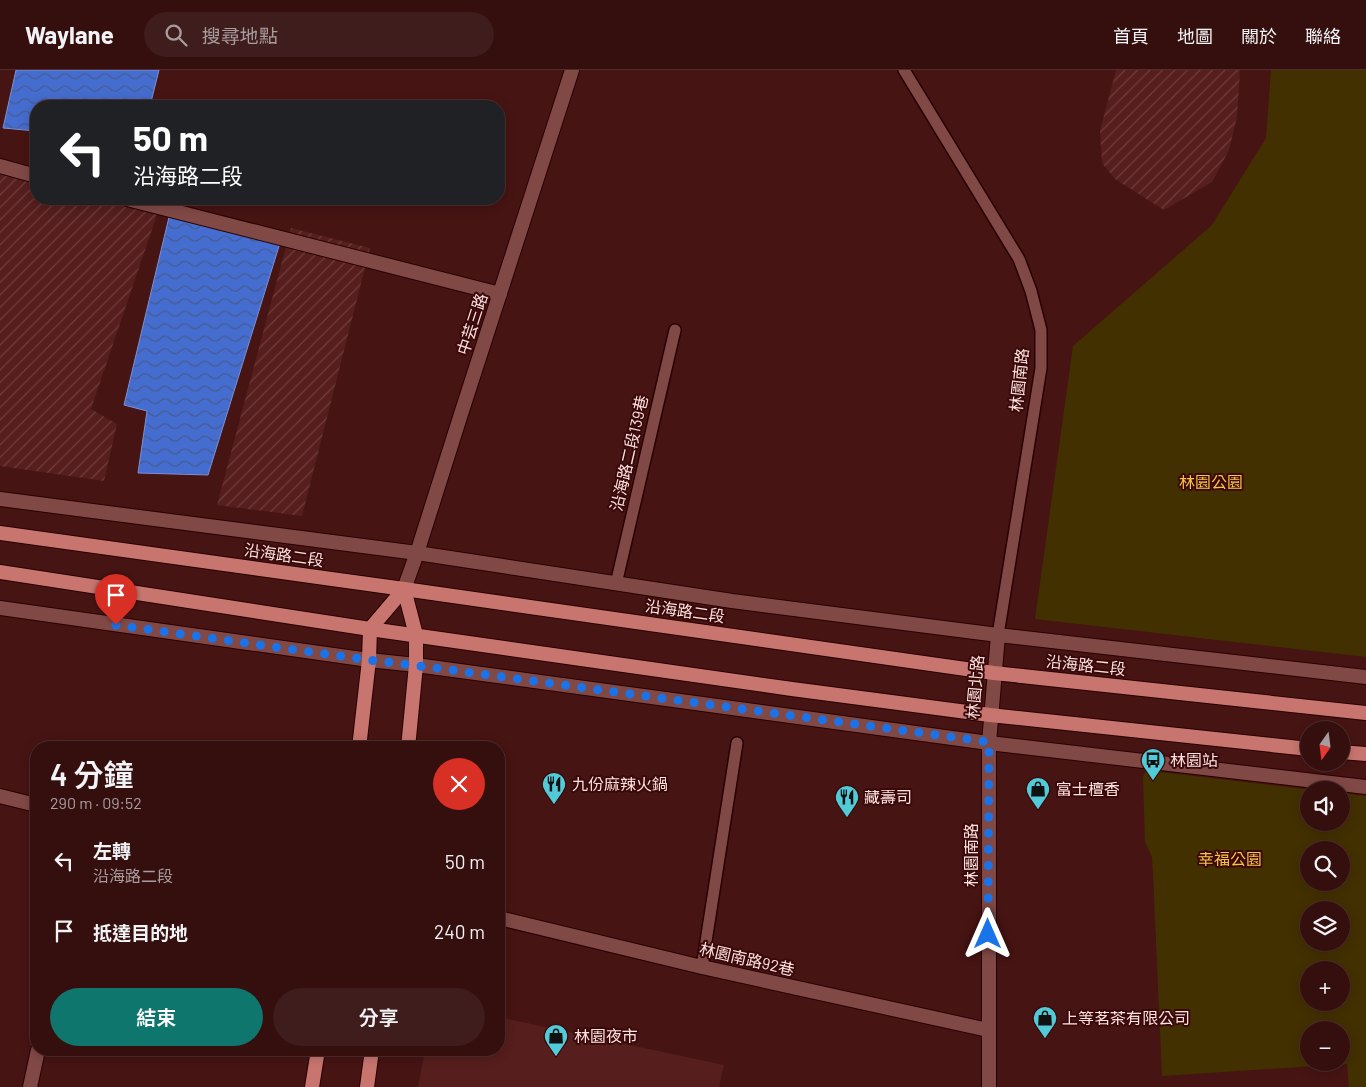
<!DOCTYPE html>
<html lang="zh-TW">
<meta charset="utf-8">
<style>
body{margin:0;font-family:Barlow,"Noto Sans TC",sans-serif;background:#3f1d1c;color:#f1f3f6;height:100vh;display:flex;flex-direction:column;font-size:19px;white-space:nowrap}
*{box-sizing:border-box;margin:0}
p{font-size:16px;color:#a99c9e}
.icon{flex:none;width:28px;height:28px;fill:none;stroke:currentColor;stroke-width:2;stroke-linecap:round;stroke-linejoin:round}
.map{position:relative;flex:1;overflow:hidden}
.side{position:absolute;left:30px;top:671px;width:475px;height:315px;display:flex;flex-direction:column;background:#340f0e;border-radius:20px;box-shadow:0 2px 12px #0003,0 0 0 1px #4e2f2e}
.side>*{flex:none}
.hud{position:absolute;left:30px;top:30px;width:475px;height:105px;border-radius:20px;box-shadow:0 2px 12px #0003,0 0 0 1px #4e2f2e;background:#202124;color:#fff;overflow:hidden}
.needle{width:32px;rotate:194deg}
.tools{position:absolute;left:1300px;top:651px;display:grid;gap:10px}
.tools a{display:grid;place-items:center;width:50px;height:50px;border-radius:50%;background:#340f0e;box-shadow:0 2px 12px #0003,0 0 0 1px #4e2f2e;font-size:25px}
.pin{position:absolute;display:grid;place-items:center;width:42px;height:42px;color:#fff;margin:-51px -21px;border-radius:50% 50% 50% 0;rotate:-45deg;box-shadow:0 0 5px #0007}
.pin .icon{rotate:45deg}
.me{position:absolute;width:55px;margin:-28px;rotate:0deg;stroke-linejoin:round;filter:drop-shadow(0 0 4px #0008)}
.turn{display:flex;align-items:center;gap:18px;height:105px;padding:0 20px;font-size:22px}
.turn .icon{width:65px;height:65px;stroke-width:2.5}
.turn b{display:block;font-size:35px;line-height:42px}
.round{display:grid;place-items:center;flex:none;width:52px;height:52px;border-radius:26px;background:#3f1d1c}
.overview{display:flex;align-items:center;justify-content:space-between;height:85px;padding:0 20px}
h1{font-size:30px;font-weight:600;line-height:38px}
.action{display:flex;gap:10px;margin-top:auto;padding:10px 20px}
.action a{flex:1;height:58px;border-radius:30px;background:#0f766e;color:#fff;font-size:20px;font-weight:600;line-height:58px;text-align:center}
.action a+a{background:#3f1d1c;color:#f1f3f6}
ul{padding:0;list-style:none}
li{display:flex;align-items:center;gap:15px;height:70px;padding:0 20px}
li div{flex:1}
li b{display:block;font-size:19px}
li em{font-style:normal}
header{display:flex;align-items:center;gap:30px;box-sizing:border-box;height:70px;padding:0 25px;background:#340f0e;border-bottom:1px solid #4e2f2e}
header strong{font-size:24px}
nav{display:flex;gap:28px;margin-inline-start:auto;font-size:18px}
.search{width:350px;height:45px;background:#3f1d1c;display:flex;align-items:center;gap:12px;box-sizing:border-box;padding:0 18px;border-radius:28px;color:#a99c9e;font-size:19px}
.map>svg:first-child{display:block}
.built{fill:#561e1d}
.industrial{fill:url(#industrial-furrows)}
.park{fill:#433000;fill-rule:evenodd}
.water{fill:url(#water-waves);stroke:#7c90d4}
.lines{fill:none;stroke-linecap:round;stroke-linejoin:round}
.service-casing{stroke:#290001;stroke-width:14}
.minor-casing{stroke:#290001;stroke-width:16}
.tertiary-casing{stroke:#290001;stroke-width:16}
.primary-casing{stroke:#290001;stroke-width:16}
.service{stroke:#814946;stroke-width:11}
.minor{stroke:#814946;stroke-width:14}
.tertiary{stroke:#814946;stroke-width:14}
.primary{stroke:#c9756f;stroke-width:14}
.route{stroke:#1a73e8;stroke-width:9;stroke-dasharray:0 16.2}
.labels{text-anchor:middle;stroke-width:4;stroke-linejoin:round;paint-order:stroke}
.street-label{font-size:16px;fill:#fde1de;stroke:#3a090a}
.park-label{font-size:16px;fill:#f9c243;stroke:#3a090a}
.poi-label{font-size:16px;fill:#fde1de;stroke:#3a090a;text-anchor:start}
</style>
<header>
<strong>Waylane</strong>
<div class="search"><svg class="icon" aria-label="search" viewBox="0 0 24 24"><circle cx="10" cy="10" r="6"/><path d="M15 15l6 6"/></svg>搜尋地點</div>
<nav><a>首頁</a><a>地圖</a><a>關於</a><a>聯絡</a></nav>
</header>
<div class="map">
<svg width="1366" height="1017" viewBox="0 0 1366 1017">
<defs>
<pattern id="industrial-furrows" width="10" height="10" patternUnits="userSpaceOnUse" patternTransform="scale(1.25)"><rect width="10" height="10" fill="#561e1d"/><path d="M-1 1l2-2M0 10L10 0M9 11l2-2" fill="none" stroke="#6f3e3d"/></pattern>
<pattern id="water-waves" width="16" height="10" patternUnits="userSpaceOnUse" patternTransform="scale(1.25)"><rect width="16" height="10" fill="#446dcf"/><path d="M0 5q4-4 8 0t8 0" fill="none" stroke="#485b90"/></pattern>
</defs>
<rect width="100%" height="100%" fill="#461413"/>
<path class="built" d="M499,947l225,48 -5,22h-301l7,-37h74z"/>
<g class="industrial">
<path d="M1116,0h124l-3,47 -8,33 -17,32 -48,28 -49,-31 -13,-16 -2,-32z"/>
<path d="M0,92l36,9v28h120l6,1 -71,209 26,15 -13,57 -104,-15z"/>
<path d="M291,158l79,20 -68,268 -85,-11z"/>
</g>
<g class="park">
<path d="M1271,0h95v587l-331,-38 38,-273 139,-121 54,-87z"/>
<path d="M1151,701l162,19h-4v32h32v-29l25,3v291h-17l-2,-23 -185,12 -9,-203 -1,-16 -7,-15 -2,-65 2,-5zM1309,780h32v32h-32zM1309,840h32v32h-32zM1309,900h32v32h-32zM1309,960h32v32h-32z"/>
</g>
<g class="water">
<path d="M16,0h143l-9,36h-114v25l-33,-3z"/>
<path d="M170,143l110,30 -72,232 -70,-2 9,-62 -23,-6z"/>
</g>
<g class="lines">
<g class="service-casing">
<g id="service">
<path d="M904,0l115,189 12,32 10,39v38l-43,267"/>
<path d="M616,514l59,-254"/>
<path d="M702,897l35,-224"/>
</g>
</g>
<g class="minor-casing">
<g id="minor">
<path d="M0,96l36,10"/>
<path d="M127,129l373,95"/>
<path d="M0,429l417,54 315,48 266,34 368,42"/>
<path d="M0,538l369,52 47,5 573,78 377,44"/>
<path d="M0,726l36,9"/>
<path d="M499,848l203,49 286,63"/>
<path d="M30,1017l8,-37"/>
<path d="M989,1017v-344l9,-108"/>
</g>
</g>
<g class="tertiary-casing">
<path id="tertiary" d="M404,519l13,-36 44,-139 111,-344"/>
</g>
<g class="primary-casing">
<g id="primary">
<path d="M0,463l404,56 590,84 372,40"/>
<path d="M0,502l370,57 422,60 198,26 319,34"/>
<path d="M404,519l12,46v30l-8,83"/>
<path d="M359,678l10,-88 1,-31 34,-40"/>
<path d="M1341,682l25,2"/>
<path d="M312,1017l6,-37"/>
<path d="M367,1017l5,-37"/>
</g>
</g>
<use href="#service" class="service"/>
<use href="#minor" class="minor"/>
<use href="#tertiary" class="tertiary"/>
<use href="#primary" class="primary"/>
</g>
<g class="lines">
<path class="route" d="M116,555l253,35 67,8 553,74 -1,192"/>
</g>
<defs>
<g id="bus-pin" transform="scale(1.25)"><path d="M0 17L-7.5 6A9.5 9.5 0 1 1 7.5 6Z" fill="#52cbd8" stroke="#3a090a"/><path d="M-5-6H5V4H4V6H2V4H-2V6H-4V4H-5ZM-3.5-4V0h7V-4ZM-3.5 1.2v1.5H-2V1.2ZM2 1.2v1.5H3.5V1.2Z" fill="#111"/></g>
<g id="restaurant-pin" transform="scale(1.25)"><path d="M0 17L-7.5 6A9.5 9.5 0 1 1 7.5 6Z" fill="#52cbd8" stroke="#3a090a"/><path d="M-5-6h1v4h1v-4h1v4h1v-4h1v5L-1.5 .5V6h-2V.5L-5-1ZM5-6V6H3V1.5H1.5Q1.5-4 5-6Z" fill="#111"/></g>
<g id="shop-pin" transform="scale(1.25)"><path d="M0 17L-7.5 6A9.5 9.5 0 1 1 7.5 6Z" fill="#52cbd8" stroke="#3a090a"/><path d="M-5-2.5h2.3a2.7 3.5 0 0 1 5.4 0H5L5.5 6h-11ZM-1.5-2.5h3a1.5 2.3 0 0 0-3 0Z" fill="#111"/></g>
</defs>
<g fill-rule="evenodd">
<use href="#bus-pin" x="1153" y="690"/>
<use href="#restaurant-pin" x="554" y="714"/>
<use href="#shop-pin" x="1038" y="719"/>
<use href="#restaurant-pin" x="847" y="727"/>
<use href="#shop-pin" x="1045" y="948"/>
<use href="#shop-pin" x="556" y="966"/>
</g>
<g class="labels">
<g class="street-label">
<text transform="translate(472 254) rotate(-72)" y="6">中芸三路</text>
<text transform="translate(1019 310) rotate(-84)" y="6">林園南路</text>
<text transform="translate(629 383) rotate(-77)" y="6">沿海路二段139巷</text>
<text transform="translate(284 485) rotate(8)" y="6">沿海路二段</text>
<text transform="translate(685 541) rotate(8)" y="6">沿海路二段</text>
<text transform="translate(1086 595) rotate(6)" y="6">沿海路二段</text>
<text transform="translate(975 617) rotate(-85)" y="6">林園北路</text>
<text transform="translate(971 785) rotate(-90)" y="6">林園南路</text>
<text transform="translate(747 889) rotate(13)" y="6">林園南路92巷</text>
</g>
<g class="park-label">
<text x="1211" y="418">林園公園</text>
<text x="1230" y="795">幸福公園</text>
</g>
<g class="poi-label">
<text x="1170" y="696">林園站</text>
<text x="572" y="720">九份麻辣火鍋</text>
<text x="1056" y="725">富士檀香</text>
<text x="864" y="733">藏壽司</text>
<text x="1062" y="954">上等茗茶有限公司</text>
<text x="574" y="972">林園夜市</text>
</g>
</g>
</svg>
<div class="tools">
<a><svg class="needle" viewBox="-14 -14 28 28"><path d="M0-13l5 13h-10z" fill="#e53935"/><path d="M0 13l5-13h-10z" fill="#a99c9e"/></svg></a>
<a><svg class="icon" aria-label="sound" viewBox="0 0 24 24"><path d="M4 9h4l5-4v14l-5-4H4zM17 9q2 3 0 6"/></svg></a>
<a><svg class="icon" aria-label="search" viewBox="0 0 24 24"><circle cx="10" cy="10" r="6"/><path d="M15 15l6 6"/></svg></a>
<a><svg class="icon" aria-label="layers" viewBox="0 0 24 24"><path d="M12 4l9 5-9 5-9-5zM3 14l9 5 9-5"/></svg></a>
<a>+</a>
<a>−</a>
</div>
<div class="pin" style="left:116px;top:555px;background:#d93025"><svg class="icon" aria-label="arrive" viewBox="0 0 24 24"><path d="M6 21V4h12l-3 4 3 4H6"/></svg></div>
<svg class="me" style="left:988px;top:864px" viewBox="-20 -20 40 40"><path d="M0-17L14 15 0 8-14 15z" fill="#1a73e8" stroke="#fff" stroke-width="4"/></svg>
<div class="hud">
<div class="turn"><svg class="icon" aria-label="left" viewBox="0 0 24 24"><path d="M17 20v-9H6M10 6l-5 5 5 5"/></svg><div><b>50 m</b>沿海路二段</div></div>
</div>
<section class="side">
<div class="overview"><div><h1>4 分鐘</h1><p>290 m · 09:52</p></div><a class="round" style="background:#d93025;color:#fff"><svg class="icon" aria-label="close" viewBox="0 0 24 24"><path d="M6 6l12 12M18 6L6 18"/></svg></a></div>
<ul>
<li><svg class="icon" aria-label="left" viewBox="0 0 24 24"><path d="M17 20v-9H6M10 6l-5 5 5 5"/></svg><div><b>左轉</b><p>沿海路二段</p></div><em>50 m</em></li>
<li><svg class="icon" aria-label="arrive" viewBox="0 0 24 24"><path d="M6 21V4h12l-3 4 3 4H6"/></svg><div><b>抵達目的地</b></div><em>240 m</em></li>
</ul>
<div class="action"><a>結束</a><a>分享</a></div>
</section>
</div>
